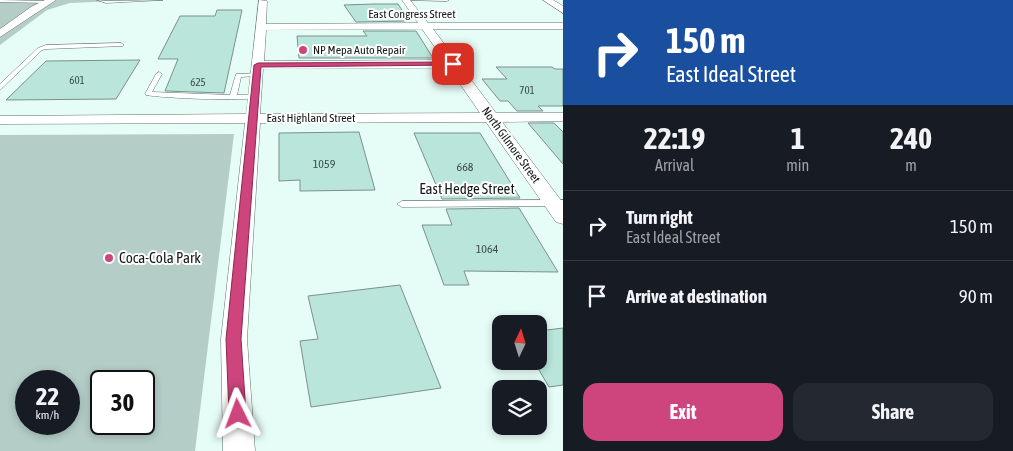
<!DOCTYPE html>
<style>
body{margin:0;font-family:"Asap Condensed",sans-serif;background:#242831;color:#f1f3f6;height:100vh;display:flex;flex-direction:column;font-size:19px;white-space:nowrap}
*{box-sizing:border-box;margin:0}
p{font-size:16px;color:#9ea1a6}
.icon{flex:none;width:28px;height:28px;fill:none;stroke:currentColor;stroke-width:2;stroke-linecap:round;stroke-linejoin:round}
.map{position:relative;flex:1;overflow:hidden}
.details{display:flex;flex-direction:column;background:#171b24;width:450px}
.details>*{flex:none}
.guide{background:#1a4fa0;color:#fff;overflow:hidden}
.needle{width:32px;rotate:4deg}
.fabs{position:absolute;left:492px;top:315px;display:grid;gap:10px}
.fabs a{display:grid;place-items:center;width:55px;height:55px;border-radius:10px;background:#171b24;box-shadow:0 2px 8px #0003;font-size:25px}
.speed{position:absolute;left:15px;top:370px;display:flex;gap:10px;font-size:25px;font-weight:700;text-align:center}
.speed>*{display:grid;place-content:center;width:65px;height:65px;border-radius:50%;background:#171b24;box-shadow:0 2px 8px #0003;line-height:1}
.speed small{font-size:12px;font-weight:400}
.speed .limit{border:2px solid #111;border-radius:8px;background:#fff;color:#111}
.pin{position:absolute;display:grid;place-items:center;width:42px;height:42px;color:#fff;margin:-21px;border-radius:10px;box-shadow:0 2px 8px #0006}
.me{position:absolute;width:55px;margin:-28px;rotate:357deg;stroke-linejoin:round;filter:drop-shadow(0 0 4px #0008)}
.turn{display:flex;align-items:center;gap:18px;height:105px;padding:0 20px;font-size:22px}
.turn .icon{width:65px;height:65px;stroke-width:2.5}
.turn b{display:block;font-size:35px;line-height:42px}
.eta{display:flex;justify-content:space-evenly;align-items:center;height:85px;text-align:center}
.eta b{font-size:30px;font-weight:700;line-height:35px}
.action{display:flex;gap:10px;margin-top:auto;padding:10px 20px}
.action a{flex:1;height:58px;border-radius:15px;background:#ce447d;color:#fff;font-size:20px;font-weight:700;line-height:58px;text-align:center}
.action a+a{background:#242831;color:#f1f3f6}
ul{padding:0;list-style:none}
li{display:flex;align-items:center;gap:15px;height:70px;padding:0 20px;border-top:1px solid #363941}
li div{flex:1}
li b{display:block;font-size:19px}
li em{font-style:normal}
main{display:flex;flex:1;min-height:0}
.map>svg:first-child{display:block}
.green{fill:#b4cdc7;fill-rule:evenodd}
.building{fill:#b9e5da;stroke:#7c918b}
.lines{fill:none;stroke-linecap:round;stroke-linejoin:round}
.lane-casing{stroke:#60736e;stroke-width:1}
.street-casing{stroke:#60736e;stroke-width:1}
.lane{fill:#fff;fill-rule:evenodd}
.street{fill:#fff;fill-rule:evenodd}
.route{fill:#ce447d;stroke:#862c51}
.poi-dot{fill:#ce447d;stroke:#fff;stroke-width:2}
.labels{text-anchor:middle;stroke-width:4;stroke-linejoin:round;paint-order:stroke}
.far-number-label{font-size:11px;fill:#3c4e49}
.far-street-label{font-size:12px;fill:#131b19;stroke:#fff}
.far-poi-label{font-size:12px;fill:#131b19;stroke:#fff;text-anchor:start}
.number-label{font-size:12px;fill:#3c4e49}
.street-label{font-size:15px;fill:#131b19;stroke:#fff}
.poi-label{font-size:15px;fill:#131b19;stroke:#fff;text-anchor:start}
</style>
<main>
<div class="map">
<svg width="563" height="451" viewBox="0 0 563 451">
<rect width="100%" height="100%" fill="#e6fcf6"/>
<g class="green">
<path d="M0,0h139l-69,3 -23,7 -47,35z"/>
<path d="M234,134l-39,317h-195v-316zM26,381h43v43h-43zM101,381h43v43h-43z"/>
</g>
<g class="building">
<path d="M374,4h24l11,17 -53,1 -12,-17z"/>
<path d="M217,10h25l-18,83 -59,-2 13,-32h-20l22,-43h35z"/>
<path d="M363,31h53l17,27h-134l-2,-22h70z"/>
<path d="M140,60l-24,39 -110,1 40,-39z"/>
<path d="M496,67h56l3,2h8v37h-25l5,5h-26l-9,-10h-8l-18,-22h25z"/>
<path d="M528,123h26l9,9v32z"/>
<path d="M359,132l16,58 -75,1v-11l-21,1v-48z"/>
<path d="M414,133h66l40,65 -78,1z"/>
<path d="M519,208l39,64 -94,-1 5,14h-25l-22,-60h30l-6,-16z"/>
<path d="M400,285l41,103 -130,19 -11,-66 18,-2 -10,-43z"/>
<path d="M563,328v57l-14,2 -10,-17v-39z"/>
</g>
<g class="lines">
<g class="lane-casing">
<g id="lane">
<path d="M0,0l46,1 2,1 -2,1 -46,-1z"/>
<path d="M97,0l9,1 57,-1 -57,3z"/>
<path d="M404,0h45l-2,1z"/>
<path d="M121,43l3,2 -1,1 -76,3 -5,1 -42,40v-6l38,-36 8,-3z"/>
<path d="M159,72l3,2 -10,18 78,3 6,-21 23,-1 1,1 -3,2 -16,1 -4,18h18l3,2c-8,5 -98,1 -112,-2l-1,-1 11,-20z"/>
<path d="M563,200v6l-161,1 -5,-3 5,-3z"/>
</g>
</g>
<g class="street-casing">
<g id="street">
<path d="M45,0h11l-56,37v-8l31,-22z"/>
<path d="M259,0l8,1 -1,23 152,-1 -16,-23h8l18,23h135v6h-130l63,84h67v8l-61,1 61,81v21l-7,-2 -70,-100 -226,1 -13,216 8,112h-32l-2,-112 24,-216 -245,1v-8l246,-2zM422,29l22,31 -180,1 2,-31zM449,68l31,45 -220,1 3,-45z"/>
<path d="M543,0h10l10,6v7z"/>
</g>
</g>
<use href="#lane" class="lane"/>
<use href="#street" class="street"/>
</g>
<path class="route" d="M453,62h2v3l-194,2 -20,272 5,75 -3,6 -5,2 -6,-2 -3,-6 -3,-75 28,-274 4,-2z"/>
<g class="poi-dot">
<circle cx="303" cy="50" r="5"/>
<circle cx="109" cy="258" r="5"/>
</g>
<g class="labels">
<g class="far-number-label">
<text x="77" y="84">601</text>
<text x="198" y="86">625</text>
<text x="527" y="94">701</text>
</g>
<g class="far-street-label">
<text x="412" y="18">East Congress Street</text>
<text x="311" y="122">East Highland Street</text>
<text transform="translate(511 145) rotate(54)" y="4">North Gilmore Street</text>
</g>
<g class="far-poi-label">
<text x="313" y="54">NP Mepa Auto Repair</text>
</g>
<g class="number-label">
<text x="324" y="168">1059</text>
<text x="465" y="171">668</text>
<text x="487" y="253">1064</text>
</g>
<g class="street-label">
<text x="467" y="194">East Hedge Street</text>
</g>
<g class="poi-label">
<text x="119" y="263">Coca-Cola Park</text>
</g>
</g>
</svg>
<div class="fabs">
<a><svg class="needle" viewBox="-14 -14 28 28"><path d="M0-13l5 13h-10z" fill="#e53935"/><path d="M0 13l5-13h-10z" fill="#9ea1a6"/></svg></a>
<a><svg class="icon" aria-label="layers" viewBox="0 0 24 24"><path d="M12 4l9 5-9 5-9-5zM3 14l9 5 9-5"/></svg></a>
</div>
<div class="speed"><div>22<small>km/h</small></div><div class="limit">30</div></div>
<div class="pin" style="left:453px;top:64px;background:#d93025"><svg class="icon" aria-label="arrive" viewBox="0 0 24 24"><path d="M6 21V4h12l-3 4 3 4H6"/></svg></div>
<svg class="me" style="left:238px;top:414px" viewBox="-20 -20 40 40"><path d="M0-17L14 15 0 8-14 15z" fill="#ce447d" stroke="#fff" stroke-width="4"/></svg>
</div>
<section class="details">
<div class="guide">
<div class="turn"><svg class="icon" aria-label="right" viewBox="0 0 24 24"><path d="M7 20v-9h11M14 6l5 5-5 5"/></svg><div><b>150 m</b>East Ideal Street</div></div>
</div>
<div class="eta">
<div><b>22:19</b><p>Arrival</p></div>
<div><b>1</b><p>min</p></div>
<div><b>240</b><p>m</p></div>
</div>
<ul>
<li><svg class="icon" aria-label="right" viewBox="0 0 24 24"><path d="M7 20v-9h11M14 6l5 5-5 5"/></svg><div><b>Turn right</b><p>East Ideal Street</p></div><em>150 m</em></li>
<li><svg class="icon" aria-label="arrive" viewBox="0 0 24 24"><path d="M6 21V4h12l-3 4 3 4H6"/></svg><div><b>Arrive at destination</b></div><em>90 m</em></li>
</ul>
<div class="action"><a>Exit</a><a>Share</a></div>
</section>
</main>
